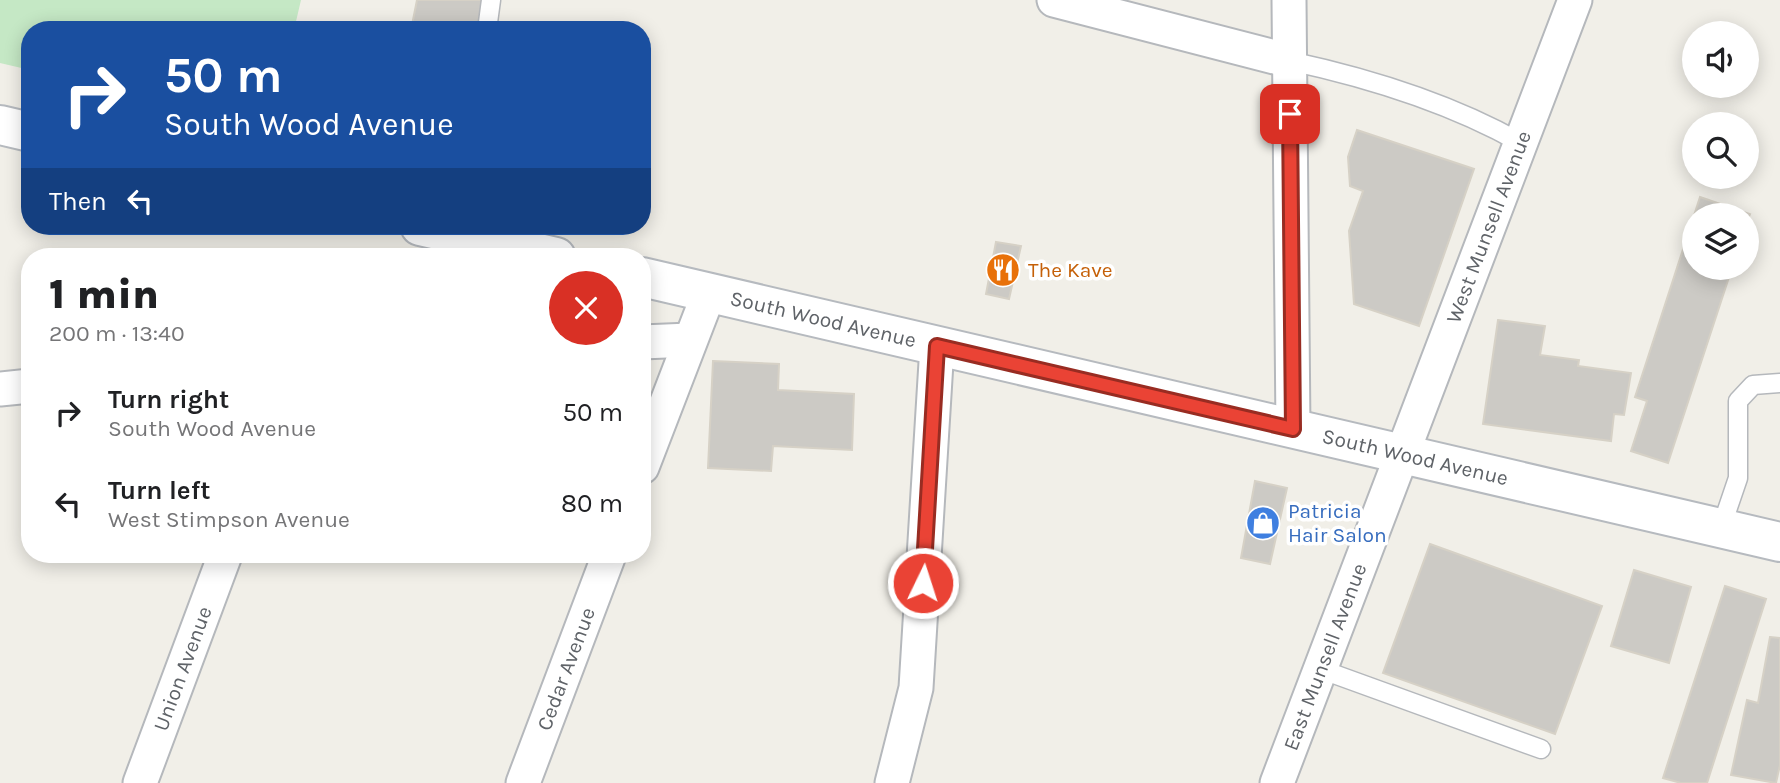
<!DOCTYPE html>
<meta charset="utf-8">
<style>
body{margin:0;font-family:Karla,sans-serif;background:#f6f6f6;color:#202124;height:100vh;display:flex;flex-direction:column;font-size:26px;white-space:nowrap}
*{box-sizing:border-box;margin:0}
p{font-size:23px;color:#757577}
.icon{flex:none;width:38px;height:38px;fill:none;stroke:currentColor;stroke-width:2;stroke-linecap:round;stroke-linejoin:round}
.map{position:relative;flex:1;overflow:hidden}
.details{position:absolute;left:21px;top:248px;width:630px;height:315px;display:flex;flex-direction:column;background:#fff;border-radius:28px;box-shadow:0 4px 18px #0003}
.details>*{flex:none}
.top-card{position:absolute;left:21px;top:21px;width:630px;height:214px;border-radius:28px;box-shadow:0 4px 18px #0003;background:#1a4fa0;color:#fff;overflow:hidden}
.tools{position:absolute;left:1682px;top:21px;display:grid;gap:14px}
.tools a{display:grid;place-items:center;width:77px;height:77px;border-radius:50%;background:#fff;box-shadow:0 4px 18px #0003;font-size:35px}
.pin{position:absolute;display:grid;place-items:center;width:60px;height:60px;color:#fff;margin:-30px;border-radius:14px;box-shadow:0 4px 10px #0006}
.me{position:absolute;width:77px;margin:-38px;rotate:4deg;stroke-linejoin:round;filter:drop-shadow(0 0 5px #0008)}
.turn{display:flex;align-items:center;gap:24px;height:147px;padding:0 28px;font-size:32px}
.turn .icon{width:91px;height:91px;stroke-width:2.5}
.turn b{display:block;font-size:49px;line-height:60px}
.then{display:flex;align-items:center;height:66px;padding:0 28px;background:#0003;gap:14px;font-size:26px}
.round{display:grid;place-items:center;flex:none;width:74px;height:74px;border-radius:37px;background:#f6f6f6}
.overview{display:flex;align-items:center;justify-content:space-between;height:119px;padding:0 28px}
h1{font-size:42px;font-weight:800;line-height:52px}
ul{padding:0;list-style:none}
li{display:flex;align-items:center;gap:21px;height:91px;padding:0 28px}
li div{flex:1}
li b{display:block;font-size:26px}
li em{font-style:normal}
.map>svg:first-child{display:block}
.green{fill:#c5e8c5}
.building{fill:#cccac5;stroke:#d6d1c6;stroke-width:2}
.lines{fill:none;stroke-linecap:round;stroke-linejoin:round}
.service-casing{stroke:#b5b8bc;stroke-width:21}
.minor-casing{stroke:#b5b8bc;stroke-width:37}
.secondary-casing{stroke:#b6babf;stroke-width:42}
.service{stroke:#fff;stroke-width:18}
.minor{stroke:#fff;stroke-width:33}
.secondary{stroke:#fff;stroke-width:38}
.route-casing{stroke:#982c22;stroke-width:18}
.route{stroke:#ea4335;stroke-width:12}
.labels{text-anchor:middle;stroke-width:7;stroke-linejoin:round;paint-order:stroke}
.street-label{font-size:21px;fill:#5f6368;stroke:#fff}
.food-label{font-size:21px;fill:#c56008;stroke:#fff;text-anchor:start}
.shop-label{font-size:21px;fill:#366cbe;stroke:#fff;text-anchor:start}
</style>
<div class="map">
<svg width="1780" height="783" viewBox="0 0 1780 783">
<rect width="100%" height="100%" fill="#f1efe8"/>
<path class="green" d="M0,0h301l-7,30h-264v40l-30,-7z"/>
<g class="building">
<path d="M417,0h70l-6,30h-70z"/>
<path d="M1357,130l117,39 -55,157 -65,-22 -5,-73 14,-40 -13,-5 -2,-29z"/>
<path d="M1700,197l50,17 -4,10v-9h-52v53h38l-64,195 -37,-12 16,-50 -12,-4z"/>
<path d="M996,242l25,4 -12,53 -23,-5z"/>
<path d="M1498,320l47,6 -5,29 39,5 -1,6 53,7 -7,42 -10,-1 -3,27 -128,-17z"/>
<path d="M713,361l66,3 -1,26 76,4 -2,56 -79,-4 -2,25 -63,-3z"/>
<path d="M1255,481l32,7 -17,76 -29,-6z"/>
<path d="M1430,544l172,62 -47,128 -172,-61z"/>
<path d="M1634,570l57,17 -22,76 -58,-17z"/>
<path d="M1725,586l41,13 -59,184h-26l-18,-5z"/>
<path d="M1770,637l10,1v127l-4,18 -45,-8 16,-75 11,3z"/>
</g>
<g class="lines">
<g class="service-casing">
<g id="service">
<path d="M487,30l4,-30"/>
<path d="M1290,61c79,17 160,42 231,82"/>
<path d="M1721,528l17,-50v-77l15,-16 27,-2"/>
<path d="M1320,669l221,80"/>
</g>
</g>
<g class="minor-casing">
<g id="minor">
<path d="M1054,0l236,61"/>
<path d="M1289,0l4,429"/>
<path d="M642,342l48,-2"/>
<path d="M0,389l30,-3"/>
<path d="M642,467l67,-174"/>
<path id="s1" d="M140,783l85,-228"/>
<path id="s2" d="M523,783l86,-228"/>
<path d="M892,783l24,-95 21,-342"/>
<path id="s3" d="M1277,783l298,-783"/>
</g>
</g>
<g class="secondary-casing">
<g id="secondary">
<path d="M0,125l30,7"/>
<path d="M420,226l136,31"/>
<path id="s4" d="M642,277l1138,265"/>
</g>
</g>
<use href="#service" class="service"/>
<use href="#minor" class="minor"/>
<use href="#secondary" class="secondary"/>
</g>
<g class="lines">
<g class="route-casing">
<path id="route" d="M923,583l14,-237 356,83 -3,-315"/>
</g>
<use href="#route" class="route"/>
</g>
<defs>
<g id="restaurant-disc" transform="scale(1.75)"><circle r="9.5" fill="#e8710a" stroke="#fff"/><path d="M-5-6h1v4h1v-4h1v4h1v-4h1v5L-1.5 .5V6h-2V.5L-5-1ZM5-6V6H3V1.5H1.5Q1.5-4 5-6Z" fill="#fff"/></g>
<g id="shop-disc" transform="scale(1.75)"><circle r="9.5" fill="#3f7fe0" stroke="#fff"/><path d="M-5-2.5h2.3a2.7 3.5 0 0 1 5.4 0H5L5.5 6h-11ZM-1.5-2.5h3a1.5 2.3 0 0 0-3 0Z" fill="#fff"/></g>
</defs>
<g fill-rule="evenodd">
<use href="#restaurant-disc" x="1003" y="270"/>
<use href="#shop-disc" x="1263" y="523"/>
</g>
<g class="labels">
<g class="street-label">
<text dy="7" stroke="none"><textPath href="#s3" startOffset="595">West Munsell Avenue</textPath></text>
<text dy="7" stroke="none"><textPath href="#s4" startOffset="186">South Wood Avenue</textPath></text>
<text dy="7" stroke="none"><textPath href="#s4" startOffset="794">South Wood Avenue</textPath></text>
<text dy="7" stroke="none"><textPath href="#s3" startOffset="135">East Munsell Avenue</textPath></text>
<text dy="7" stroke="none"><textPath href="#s1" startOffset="122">Union Avenue</textPath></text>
<text dy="7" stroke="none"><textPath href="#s2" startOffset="122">Cedar Avenue</textPath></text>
</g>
<g class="food-label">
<text x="1028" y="277">The Kave</text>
</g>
<g class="shop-label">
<text x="1288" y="518">Patricia<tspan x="1288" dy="24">Hair Salon</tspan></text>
</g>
</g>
</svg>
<div class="tools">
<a><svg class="icon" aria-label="sound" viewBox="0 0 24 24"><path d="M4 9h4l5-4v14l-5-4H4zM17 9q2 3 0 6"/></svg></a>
<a><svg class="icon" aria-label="search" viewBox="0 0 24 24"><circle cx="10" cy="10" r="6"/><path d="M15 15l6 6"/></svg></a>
<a><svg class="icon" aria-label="layers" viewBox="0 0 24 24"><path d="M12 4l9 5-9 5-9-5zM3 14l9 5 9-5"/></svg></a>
</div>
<div class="pin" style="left:1290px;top:114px;background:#d93025"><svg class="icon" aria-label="arrive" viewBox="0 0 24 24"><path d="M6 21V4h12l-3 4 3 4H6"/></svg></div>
<svg class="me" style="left:923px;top:583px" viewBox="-20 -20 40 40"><circle r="17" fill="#ea4335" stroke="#fff" stroke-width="3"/><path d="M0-11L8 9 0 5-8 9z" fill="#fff"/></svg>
<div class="top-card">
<div class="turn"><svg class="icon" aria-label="right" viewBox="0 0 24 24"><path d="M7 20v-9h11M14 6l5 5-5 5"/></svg><div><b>50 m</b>South Wood Avenue</div></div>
<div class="then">Then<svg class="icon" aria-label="left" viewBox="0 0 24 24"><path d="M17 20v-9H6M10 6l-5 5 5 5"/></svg></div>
</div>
<section class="details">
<div class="overview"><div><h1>1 min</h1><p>200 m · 13:40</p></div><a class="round" style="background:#d93025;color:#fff"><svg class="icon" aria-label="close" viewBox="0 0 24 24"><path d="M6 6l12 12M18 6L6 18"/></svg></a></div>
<ul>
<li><svg class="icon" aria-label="right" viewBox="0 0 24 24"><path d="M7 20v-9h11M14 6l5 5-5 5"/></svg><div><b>Turn right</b><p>South Wood Avenue</p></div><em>50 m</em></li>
<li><svg class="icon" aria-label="left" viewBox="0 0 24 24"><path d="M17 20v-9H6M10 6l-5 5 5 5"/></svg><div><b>Turn left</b><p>West Stimpson Avenue</p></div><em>80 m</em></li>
</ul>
</section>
</div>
